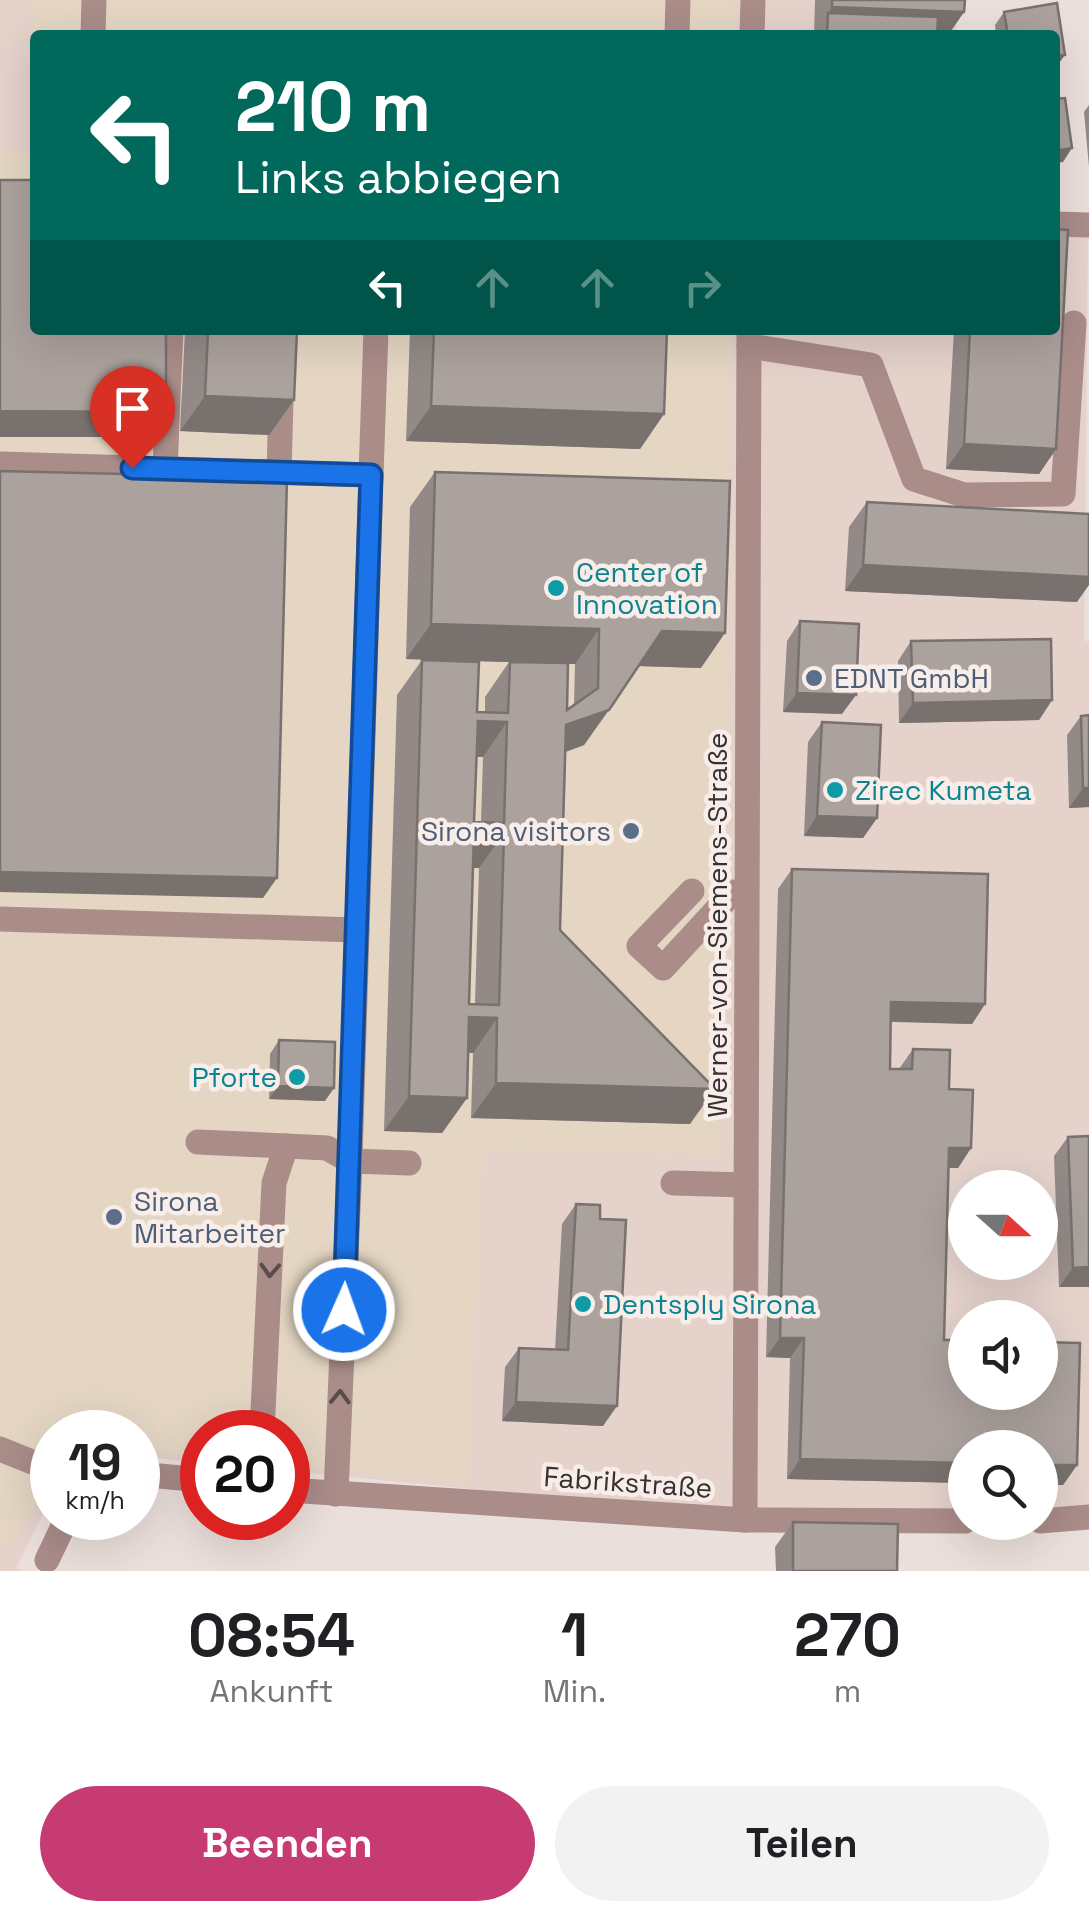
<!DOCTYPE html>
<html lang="de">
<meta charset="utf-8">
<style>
body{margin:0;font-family:"Space Grotesk",sans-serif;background:#f2f2f2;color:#202124;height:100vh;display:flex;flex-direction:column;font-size:38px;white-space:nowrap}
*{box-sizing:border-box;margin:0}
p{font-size:32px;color:#757577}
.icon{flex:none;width:55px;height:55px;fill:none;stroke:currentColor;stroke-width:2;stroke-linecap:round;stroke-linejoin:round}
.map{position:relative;height:1571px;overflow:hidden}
.panel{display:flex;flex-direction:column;background:#fff;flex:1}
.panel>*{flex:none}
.hud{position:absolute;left:30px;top:30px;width:1030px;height:305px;border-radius:10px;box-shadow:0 10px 40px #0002;background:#00695c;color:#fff;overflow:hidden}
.needle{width:65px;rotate:111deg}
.tools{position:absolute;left:948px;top:1170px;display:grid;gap:20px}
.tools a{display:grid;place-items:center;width:110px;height:110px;border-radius:50%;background:#fff;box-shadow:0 10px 40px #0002;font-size:50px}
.speed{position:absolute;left:30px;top:1410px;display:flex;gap:20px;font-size:50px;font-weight:700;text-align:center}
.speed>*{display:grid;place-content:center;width:130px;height:130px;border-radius:50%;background:#fff;box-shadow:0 10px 40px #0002;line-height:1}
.speed small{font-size:25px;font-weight:400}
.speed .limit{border:15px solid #d22;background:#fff;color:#111}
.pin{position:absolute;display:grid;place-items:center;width:85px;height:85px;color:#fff;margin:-102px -42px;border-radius:50% 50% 50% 0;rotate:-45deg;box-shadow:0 0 10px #0007}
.pin .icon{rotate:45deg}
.me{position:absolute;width:110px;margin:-55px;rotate:2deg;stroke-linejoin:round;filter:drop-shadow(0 0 8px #0008)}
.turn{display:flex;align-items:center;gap:35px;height:210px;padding:0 40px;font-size:45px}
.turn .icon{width:130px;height:130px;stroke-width:2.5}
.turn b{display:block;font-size:70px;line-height:85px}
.lanes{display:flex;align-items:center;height:95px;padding:0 40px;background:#0003;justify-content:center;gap:50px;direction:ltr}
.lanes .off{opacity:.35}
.eta{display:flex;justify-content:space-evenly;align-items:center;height:170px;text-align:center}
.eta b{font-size:60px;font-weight:700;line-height:70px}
.action{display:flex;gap:20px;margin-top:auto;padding:20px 40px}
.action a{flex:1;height:115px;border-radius:60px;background:#c53b72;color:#fff;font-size:40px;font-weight:700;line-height:115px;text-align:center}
.action a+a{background:#f2f2f2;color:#202124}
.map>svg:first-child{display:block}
.built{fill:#e4d2cb;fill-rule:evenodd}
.industrial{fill:#e4d6c3}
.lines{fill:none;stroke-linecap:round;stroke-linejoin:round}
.minor{stroke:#aa8c89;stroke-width:25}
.wall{fill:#938a87;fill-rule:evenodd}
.shaded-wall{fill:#78716e}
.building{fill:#aba19d;stroke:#78716e;stroke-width:2.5;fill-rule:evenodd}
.oneway{stroke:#594d4b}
.route-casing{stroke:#114b97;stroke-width:25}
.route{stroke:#1a73e8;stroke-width:18}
.culture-dot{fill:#0f9aa8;stroke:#f8ede8;stroke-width:4}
.service-dot{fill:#5c6f8a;stroke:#f8ede8;stroke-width:4}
.labels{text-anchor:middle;stroke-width:9;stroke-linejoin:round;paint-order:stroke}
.culture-label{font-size:28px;fill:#0d838f;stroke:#f8ede8;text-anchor:start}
.service-label{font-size:28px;fill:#4e5e75;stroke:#f8ede8;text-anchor:start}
.street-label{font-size:28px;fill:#363230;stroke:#f8ede8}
</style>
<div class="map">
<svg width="1089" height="1571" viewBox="0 0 1089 1571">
<rect width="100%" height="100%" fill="#ebdfdb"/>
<path class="built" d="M0,0h957l-1,35h-921v295h1020v-104l33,3 -4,411 5,2v871l-49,5v-70h-75v70l-227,-3 -450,-44v-39h-86v31l-64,-7v-24h-86v64l-36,72 8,3h-24zM965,1188h75v74h-75zM965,1318h75v74h-75z"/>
<path class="industrial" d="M33,0h701v35h-699v295h697l-11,825 -238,-5 -14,333 -181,-18v-33h-86v25l-64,-6v-19h-86v49l-40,63 -12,-3v-1389l29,-1z"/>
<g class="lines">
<g class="minor">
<path d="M93,35l1,-35"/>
<path d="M677,35l1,-35"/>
<path d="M752,35l1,-35"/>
<path d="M1055,224l34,1"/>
<path d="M749,346l122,19 43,114 50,16 99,-1 11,-171"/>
<path d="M0,464l371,11 -21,686 59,2"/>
<path d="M165,469l6,-139"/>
<path d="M279,472l4,-142"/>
<path d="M371,475l5,-145"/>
<path d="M692,891l-53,55 24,22 70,-76"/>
<path d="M0,919l357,11"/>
<path d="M198,1142l88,4"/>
<path d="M673,1183l73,2"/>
<path d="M262,1432l12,-249 12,-37 41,2 23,13 -14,333"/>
<path d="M0,1449l52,21"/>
<path d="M138,1474l64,6"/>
<path d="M288,1490l457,30 220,1"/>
<path d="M745,1520l4,-1190"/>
<path d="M1040,1521l49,-4"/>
<path d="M47,1560l20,-42"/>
</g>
</g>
<g class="wall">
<path d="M815,0h150l-1,12 -16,23h-134z"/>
<path d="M1057,3l8,52 -10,13v-33h-59l-1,-10 9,-13z"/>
<path d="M1089,105v62l-5,-55z"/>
<path d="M185,330h112l-3,70 -25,35 -89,-4z"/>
<path d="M410,330h257l-3,84 -24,35 -234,-8z"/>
<path d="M954,330h101l1,119 -17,25 -93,-5z"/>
<path d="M435,472l266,196 -63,-2 -54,79 -18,7 -6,178 130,194 -219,-6 2,-65h-5l-1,45 -25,35 -58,-2 13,-436 25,-35 55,52h8v-15l24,-35 -103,-3 4,-152zM568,664h7l-1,41 -7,5zM477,757h6l-2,65h-7zM473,868h6l-4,136h-6z"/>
<path d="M867,502l210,100 -232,-11 4,-64z"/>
<path d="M800,621l42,93 -59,-2 4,-71z"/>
<path d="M911,641l141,59 -13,20 -140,3 -1,-62z"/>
<path d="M1081,716l8,91 -20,1 -2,-73z"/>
<path d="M822,722l55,96 -14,20 -59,-2 4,-94z"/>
<path d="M792,869l196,5 -3,130 -13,20 -81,-2 -1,47h9l14,-20 37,1 -1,39 24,1 -2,58 -13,20h-9l-5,172h21v52h75v-50l40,1 -3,122 -14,20 -23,-1v-36h-75v35l-178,-4 3,-121 -24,-1 12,-468z"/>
<path d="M279,1040l46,61 -56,-2 1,-45z"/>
<path d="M1068,1137l21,150h-30l-5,-131z"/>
<path d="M576,1204l27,222 -101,-5 3,-54 14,-19 36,2 7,-126z"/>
<path d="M793,1522l104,49h-121l-1,-24z"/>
</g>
<g class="shaded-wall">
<path d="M832,7l132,5 -16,23h-56l-64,-22z"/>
<path d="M1065,55l-10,13v-12z"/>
<path d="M1072,148l-9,14 -8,1v-12z"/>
<path d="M205,396l89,4 -25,35 -89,-4z"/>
<path d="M431,406l233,8 -24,35 -234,-8z"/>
<path d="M0,411l166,1 -18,25h-148z"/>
<path d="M964,444l92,5 -17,25 -93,-5z"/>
<path d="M863,565l226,12v8l-12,17 -232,-11z"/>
<path d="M431,624l168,5 -24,35 -169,-5z"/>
<path d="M662,631l63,2 -24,35 -63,-2z"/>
<path d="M797,693l59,2 -14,19 -59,-2z"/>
<path d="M1052,700l-13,20 -140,3 14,-20z"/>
<path d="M609,710l-25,35 -42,15 24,-35z"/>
<path d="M478,721l29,1 -24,35 -30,-1z"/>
<path d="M1083,788h6v19l-20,1z"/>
<path d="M817,816l60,2 -14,20 -59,-2z"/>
<path d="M474,832l30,1 -25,35 -29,-1z"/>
<path d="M0,872l277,6 -14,20 -263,-6z"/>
<path d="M891,1002l94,2 -13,20 -94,-3z"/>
<path d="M469,1017l28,1 -24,35 -29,-1z"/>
<path d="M496,1083l219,6 -25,35 -219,-6z"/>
<path d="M278,1086l56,2 -9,13 -56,-2z"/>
<path d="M409,1096l58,2 -25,35 -58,-2z"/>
<path d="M949,1148h22l-13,20 -22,-1z"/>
<path d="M1089,1267v20h-30l14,-19z"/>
<path d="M780,1338h24l-14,20 -24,-1z"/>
<path d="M516,1402l101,4 -14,20 -101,-5z"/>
<path d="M800,1459l165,4v20l-178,-4z"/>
<path d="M1040,1465h37l-14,20 -23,-1z"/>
</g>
<g class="building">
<path d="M832,0h133l-1,12 -132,-5z"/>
<path d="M1057,3l8,52 -10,1v-21h-47l-4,-23z"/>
<path d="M828,13l110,4 -1,18h-110z"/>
<path d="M1065,98l7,50 -17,3v-52z"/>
<path d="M0,180h35v150h131v82l-166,-1z"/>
<path d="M1055,229l13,1 -12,219 -92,-5 6,-114h85z"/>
<path d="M208,330h89l-3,70 -89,-4z"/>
<path d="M434,330h233l-3,84 -233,-8z"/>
<path d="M0,471l287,7 -10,400 -277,-6z"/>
<path d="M435,472l295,9 -5,152 -63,-2 -53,79 -43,15 -6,205 155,159 -219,-6 1,-65 -28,-1 -2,81 -58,-2 13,-436 57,2 -2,50 31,1 2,-51 58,1 -1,47 31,-22 1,-59 -168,-5zM478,721l29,1 -3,101 -30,-1zM474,832l30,1 -5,172 -30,-1z"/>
<path d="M867,502l222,12v63l-226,-12z"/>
<path d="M800,621l59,3 -3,71 -59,-2z"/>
<path d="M1051,639l1,61 -139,3 -2,-62z"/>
<path d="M1089,715v73h-6l-2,-72z"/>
<path d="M822,722l59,3 -4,93 -60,-2z"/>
<path d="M792,869l196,5 -3,130 -94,-2 -1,67h22l1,-20 37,1 -1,39 24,1 -2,58h-22l-5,192h21v52h75v-50l40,1 -3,122h-37v-17h-75v15l-165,-4 4,-121h-24z"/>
<path d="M279,1040l56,2 -1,46 -56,-2z"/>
<path d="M1089,1136v131l-16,1 -5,-131z"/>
<path d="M576,1204l24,1v14l26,1 -9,186 -101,-4 3,-54 49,2z"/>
<path d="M793,1522l105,2 -1,47h-104z"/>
</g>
<defs><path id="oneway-chevron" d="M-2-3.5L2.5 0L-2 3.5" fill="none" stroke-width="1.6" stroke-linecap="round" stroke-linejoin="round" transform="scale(2.5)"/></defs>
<g class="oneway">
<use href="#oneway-chevron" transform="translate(270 1270) rotate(93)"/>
<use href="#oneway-chevron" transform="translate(340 1397) rotate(-88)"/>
</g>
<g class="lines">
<g class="route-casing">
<path id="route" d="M132,468l239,7 -27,835"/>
</g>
<use href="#route" class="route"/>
</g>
<g class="culture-dot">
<circle cx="556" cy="588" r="10"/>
<circle cx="835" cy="790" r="10"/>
<circle cx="297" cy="1077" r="10"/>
<circle cx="583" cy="1304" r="10"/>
</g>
<g class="service-dot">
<circle cx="814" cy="678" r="10"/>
<circle cx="631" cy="831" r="10"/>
<circle cx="114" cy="1217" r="10"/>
</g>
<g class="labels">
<g class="culture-label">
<text x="576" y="582">Center of<tspan x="576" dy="32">Innovation</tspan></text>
<text x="855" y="800">Zirec Kumeta</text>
<text x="277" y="1087" text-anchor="end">Pforte</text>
<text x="603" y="1314">Dentsply Sirona</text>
</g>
<g class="service-label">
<text x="834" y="688">EDNT GmbH</text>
<text x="611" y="841" text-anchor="end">Sirona visitors</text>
<text x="134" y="1211">Sirona<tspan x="134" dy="32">Mitarbeiter</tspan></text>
</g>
<g class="street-label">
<text transform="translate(717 925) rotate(-90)" y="10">Werner-von-Siemens-Straße</text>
<text transform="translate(628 1482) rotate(4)" y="10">Fabrikstraße</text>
</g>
</g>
</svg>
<div class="tools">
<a><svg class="needle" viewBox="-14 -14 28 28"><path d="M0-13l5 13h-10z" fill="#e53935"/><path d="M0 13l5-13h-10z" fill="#757577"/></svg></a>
<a><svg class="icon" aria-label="sound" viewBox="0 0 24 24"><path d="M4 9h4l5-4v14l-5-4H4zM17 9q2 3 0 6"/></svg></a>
<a><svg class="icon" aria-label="search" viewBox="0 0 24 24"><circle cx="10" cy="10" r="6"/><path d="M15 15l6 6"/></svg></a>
</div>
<div class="speed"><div>19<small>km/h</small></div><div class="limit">20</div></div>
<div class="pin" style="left:132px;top:468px;background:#d93025"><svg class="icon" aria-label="arrive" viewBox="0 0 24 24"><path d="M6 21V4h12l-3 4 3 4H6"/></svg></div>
<svg class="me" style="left:344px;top:1310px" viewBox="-20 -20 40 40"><circle r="17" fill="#1a73e8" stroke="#fff" stroke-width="3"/><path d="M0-11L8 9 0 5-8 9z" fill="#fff"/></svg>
<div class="hud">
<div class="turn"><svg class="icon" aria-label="left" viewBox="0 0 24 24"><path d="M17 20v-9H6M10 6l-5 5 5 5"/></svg><div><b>210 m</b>Links abbiegen</div></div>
<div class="lanes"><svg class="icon" aria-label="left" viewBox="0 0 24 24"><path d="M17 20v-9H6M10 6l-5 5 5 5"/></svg><svg class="icon off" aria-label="ahead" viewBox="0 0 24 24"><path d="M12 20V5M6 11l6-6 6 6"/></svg><svg class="icon off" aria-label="ahead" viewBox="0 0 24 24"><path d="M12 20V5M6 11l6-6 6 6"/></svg><svg class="icon off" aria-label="right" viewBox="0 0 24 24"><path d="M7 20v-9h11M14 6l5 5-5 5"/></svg></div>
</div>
</div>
<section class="panel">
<div class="eta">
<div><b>08:54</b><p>Ankunft</p></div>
<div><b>1</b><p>Min.</p></div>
<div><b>270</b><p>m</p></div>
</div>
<div class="action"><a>Beenden</a><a>Teilen</a></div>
</section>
